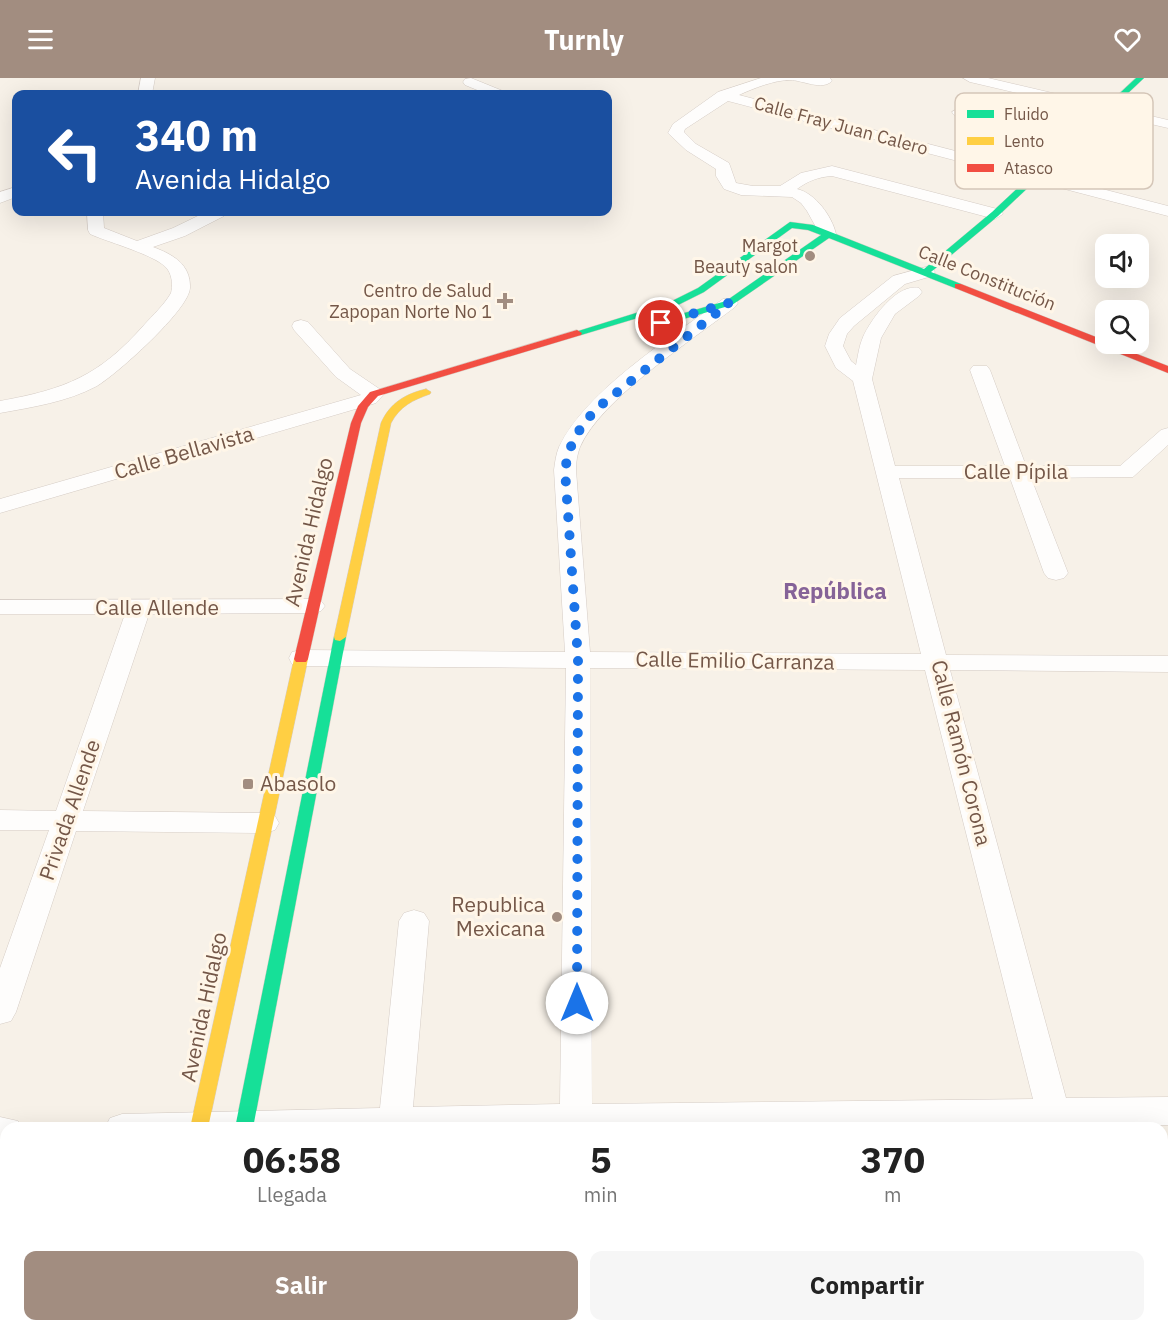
<!DOCTYPE html>
<html lang="es">
<meta charset="utf-8">
<style>
body{margin:0;font-family:"IBM Plex Sans",sans-serif;background:#f6f6f6;color:#222;height:100vh;display:flex;flex-direction:column;font-size:22px;white-space:nowrap}
*{box-sizing:border-box;margin:0}
p{font-size:20px;color:#767676}
.icon{flex:none;width:33px;height:33px;fill:none;stroke:currentColor;stroke-width:2;stroke-linecap:round;stroke-linejoin:round}
.map{position:relative;flex:1;overflow:hidden}
.sheet{position:absolute;left:0px;top:1044px;width:1168px;height:210px;display:flex;flex-direction:column;background:#fff;border-radius:18px 18px 0 0;box-shadow:0 6px 24px #0002}
.sheet>*{flex:none}
.hud{position:absolute;left:12px;top:12px;width:600px;height:126px;border-radius:12px;box-shadow:0 6px 24px #0002;background:#1a4fa0;color:#fff;overflow:hidden}
.controls{position:absolute;left:1095px;top:156px;display:grid;gap:12px}
.controls a{display:grid;place-items:center;width:54px;height:54px;border-radius:12px;background:#fff;box-shadow:0 6px 24px #0002;font-size:30px}
.pin{position:absolute;display:grid;place-items:center;width:51px;height:51px;color:#fff;margin:-26px;border:3px solid #fff;border-radius:50%;box-shadow:0 2px 6px #0007}
.me{position:absolute;width:66px;margin:-33px;rotate:0deg;stroke-linejoin:round;filter:drop-shadow(0 0 4px #0008)}
.turn{display:flex;align-items:center;gap:21px;height:126px;padding:0 24px;font-size:27px}
.turn .icon{width:78px;height:78px;stroke-width:2.5}
.turn b{display:block;font-size:42px;line-height:51px}
.eta{display:flex;justify-content:space-evenly;align-items:center;height:102px;text-align:center}
.eta b{font-size:36px;font-weight:800;line-height:42px}
.action{display:flex;gap:12px;margin-top:auto;padding:12px 24px}
.action a{flex:1;height:69px;border-radius:12px;background:#a28d80;color:#fff;font-size:24px;font-weight:800;line-height:69px;text-align:center}
.action a+a{background:#f6f6f6;color:#222}
header{display:flex;justify-content:space-between;align-items:center;height:78px;padding:0 24px;background:#a28d80;color:#fff;font-size:27px;font-weight:800}
.map>svg:first-child{display:block}
.lines{fill:none;stroke-linecap:round;stroke-linejoin:round}
.street-casing{stroke:#d5ccc5;stroke-width:1}
.fast-casing{stroke:#d6ccc4;stroke-width:1}
.slow-casing{stroke:#d6ccc4;stroke-width:1}
.jam-casing{stroke:#d6ccc4;stroke-width:1}
.street{fill:#fefdfc;fill-rule:evenodd}
.fast{fill:#16e098;fill-rule:evenodd}
.slow{fill:#ffcf43;fill-rule:evenodd}
.jam{fill:#f24e42;fill-rule:evenodd}
.route{stroke:#1a73e8;stroke-width:10;stroke-dasharray:0 18}
.poi-dot{fill:#a28d80;stroke:#fff6e8;stroke-width:2}
.labels{text-anchor:middle;stroke-width:6;stroke-linejoin:round;paint-order:stroke}
.far-street-label{font-size:18px;fill:#745748;stroke:#fff6e8}
.far-poi-label{font-size:18px;fill:#745748;stroke:#fff6e8;text-anchor:end}
.street-label{font-size:21px;fill:#745748;stroke:#fff6e8}
.poi-label{font-size:21px;fill:#745748;stroke:#fff6e8;text-anchor:start}
.neighbourhood-label{font-size:22px;font-weight:bold;fill:#866398;stroke:#fff6e8}
.key{fill:#fff6e8;stroke:#d5c6b8;stroke-width:1.5}
.key-label{font-size:16px;fill:#745748}
</style>
<header><svg class="icon" aria-label="menu" viewBox="0 0 24 24"><path d="M4 6h16M4 12h16M4 18h16"/></svg>Turnly<svg class="icon" aria-label="heart" viewBox="0 0 24 24"><path d="M12 20l-8-8c-3-5 5-10 8-4 3-6 11-1 8 4z"/></svg></header>
<div class="map">
<svg width="1168" height="1254" viewBox="0 0 1168 1254">
<rect width="100%" height="100%" fill="#f7f1e8"/>
<g class="lines">
<g class="street-casing">
<g id="street">
<path d="M141,0h14l-3,16h-14z"/>
<path d="M471,0l32,13 2,3h-18l-22,-9 -2,-3 2,-3z"/>
<path d="M761,0h69l2,3c-10,10 -30,-1 -42,-1 -15,0 -36,8 -51,15l429,111v10l-440,-115 -43,28 -1,3 12,12 33,19 7,20 17,3h27l21,-13 31,-7 169,44 2,4 -8,5 -163,-43c-14,1 -24,5 -35,13 18,4 35,27 39,45l-2,4h-12l-15,-27 -6,-8 -9,-6 -51,-2 -17,-6 -8,-13v-7l-30,-19 -18,-17 5,-9 45,-32z"/>
<path d="M963,0h25l180,42v8l-198,-46z"/>
<path d="M959,30l120,28 3,3 -8,5 -120,-29 -2,-3z"/>
<path d="M16,109v10l-16,6v-11z"/>
<path d="M87,134h16l1,16 33,13 36,-13 33,-16h20l-2,4 -39,20 -32,11c19,7 38,17 37,41 -1,22 -73,86 -93,98 -30,16 -64,21 -97,27v-12c66,-12 99,-25 144,-76 9,-10 20,-20 27,-32 2,-7 1,-17 -3,-23 -8,-14 -61,-28 -78,-36l-2,-4z"/>
<path d="M926,189l6,1 3,4 -3,4 -27,8 -51,42 -7,8 -4,12 8,15 5,4c2,-9 3,-19 7,-28 8,-18 34,-54 56,-49l3,4 -3,4 -24,18 -14,24 -9,41 23,87h110l-35,-96 3,-4h14l3,4 36,96h94l41,-36 7,-2v17l-35,32 -102,1 37,95 -4,5 -8,2 -8,-2 -4,-5 -34,-95h-111l47,177 222,1v16l-218,-2 116,428 102,-1v28l-95,1 1,2h-969l5,-10 12,-4 258,-6 19,-187 5,-8 10,-3 10,3 5,8 -16,186 147,-3 6,-436 -265,-2 -9,-2 -3,-6 3,-6 9,-2 264,2 -11,-182c1,-8 2,-16 5,-23 27,-57 113,-110 164,-148h12l3,4 -3,4c-43,33 -134,92 -155,140 -3,8 -4,15 -4,23l14,182 331,2 -68,-273 -17,-13 -11,-22 4,-12 11,-16 53,-42zM590,590l335,2 108,429 -441,5z"/>
<path d="M301,242l7,2 42,47 31,21 3,4 -8,9 -376,110v-14l361,-104 -25,-18 -42,-47 -2,-4 2,-4z"/>
<path d="M313,521l8,2 4,5 -4,5 -8,2 -164,1 -66,197 182,2 10,3 4,7 -4,7 -10,3 -189,-2 -60,181 -5,9 -11,3v-56l49,-138h-49v-20l56,1 69,-197h-125v-14z"/>
<path d="M0,1039l18,4 3,7h-15v17h-6z"/>
<path d="M549,1248h36l-1,6h-36z"/>
<path d="M1091,1248h36l1,6h-36z"/>
</g>
</g>
<g class="fast-casing">
<g id="fast">
<path d="M1136,0h8l-146,138 -67,56 30,12v4h-6l-126,-50 -97,67 -52,15h-6v-4l52,-15 95,-66 -13,-5 -16,-2 -88,64 -30,15 -93,28h-8l-1,-2 96,-30 30,-15 92,-66 23,3 111,44 68,-57z"/>
<path d="M340,555l6,4 -93,491h-18l99,-491z"/>
</g>
</g>
<g class="slow-casing">
<g id="slow">
<path d="M426,311l5,3 -1,2c-17,6 -30,12 -39,29l-45,214 -6,4 -5,-1 -1,-3 47,-214c9,-20 24,-29 45,-34z"/>
<path d="M301,577l7,4 -100,469h-18l104,-469z"/>
</g>
</g>
<g class="jam-casing">
<g id="jam">
<path d="M955,206h6l145,57v3h5l57,22v7l-213,-85z"/>
<path d="M577,252l5,3 -1,2 -203,61 -10,11 -7,16 -53,236 -2,3h-10l-2,-3 57,-236 7,-17 12,-14z"/>
<path d="M145,1248h20l-1,6h-20z"/>
<path d="M195,1248h20l-1,6h-20z"/>
</g>
</g>
<use href="#street" class="street"/>
<use href="#fast" class="fast"/>
<use href="#slow" class="slow"/>
<use href="#jam" class="jam"/>
</g>
<g class="lines">
<path class="route" d="M577,925l1,-344 -13,-189c5,-29 12,-38 31,-61l133,-106 -68,20"/>
</g>
<g class="poi-dot">
<circle cx="810" cy="178" r="6"/>
<path d="M502 214h6v6h6v6h-6v6h-6v-6h-6v-6h6z"/>
<rect x="242" y="700" width="12" height="12" rx="3"/>
<circle cx="557" cy="839" r="6"/>
</g>
<g class="labels">
<g class="far-street-label">
<text transform="translate(841 48) rotate(15)" y="6">Calle Fray Juan Calero</text>
<text transform="translate(987 200) rotate(22)" y="6">Calle Constitución</text>
</g>
<g class="far-poi-label">
<text x="798" y="174">Margot<tspan x="798" dy="21">Beauty salon</tspan></text>
<text x="492" y="219">Centro de Salud<tspan x="492" dy="21">Zapopan Norte No 1</tspan></text>
</g>
<g class="street-label">
<text transform="translate(184 375) rotate(-16)" y="7">Calle Bellavista</text>
<text x="1016" y="401">Calle Pípila</text>
<text transform="translate(309 454) rotate(-77)" y="7">Avenida Hidalgo</text>
<text x="157" y="537">Calle Allende</text>
<text transform="translate(735 583) rotate(1)" y="7">Calle Emilio Carranza</text>
<text transform="translate(961 675) rotate(76)" y="7">Calle Ramón Corona</text>
<text transform="translate(70 732) rotate(-71)" y="7">Privada Allende</text>
<text transform="translate(204 929) rotate(-78)" y="7">Avenida Hidalgo</text>
</g>
<g class="poi-label">
<text x="260" y="713">Abasolo</text>
<text x="545" y="834" text-anchor="end">Republica<tspan x="545" dy="24">Mexicana</tspan></text>
</g>
<g class="neighbourhood-label">
<text x="835" y="521">República</text>
</g>
</g>
<rect x="955" y="15" width="198" height="96" rx="9" class="key"/>
<rect x="967" y="32" width="27" height="8" fill="#16e098"/>
<rect x="967" y="59" width="27" height="8" fill="#ffcf43"/>
<rect x="967" y="86" width="27" height="8" fill="#f24e42"/>
<g class="key-label">
<text x="1004" y="42">Fluido</text>
<text x="1004" y="69">Lento</text>
<text x="1004" y="96">Atasco</text>
</g>
</svg>
<div class="controls">
<a><svg class="icon" aria-label="sound" viewBox="0 0 24 24"><path d="M4 9h4l5-4v14l-5-4H4zM17 9q2 3 0 6"/></svg></a>
<a><svg class="icon" aria-label="search" viewBox="0 0 24 24"><circle cx="10" cy="10" r="6"/><path d="M15 15l6 6"/></svg></a>
</div>
<div class="pin" style="left:661px;top:245px;background:#d93025"><svg class="icon" aria-label="arrive" viewBox="0 0 24 24"><path d="M6 21V4h12l-3 4 3 4H6"/></svg></div>
<svg class="me" style="left:577px;top:925px" viewBox="-20 -20 40 40"><circle r="19" fill="#fff"/><path d="M0-13L10 11 0 6-10 11z" fill="#1a73e8"/></svg>
<div class="hud">
<div class="turn"><svg class="icon" aria-label="left" viewBox="0 0 24 24"><path d="M17 20v-9H6M10 6l-5 5 5 5"/></svg><div><b>340 m</b>Avenida Hidalgo</div></div>
</div>
<section class="sheet">
<div class="eta">
<div><b>06:58</b><p>Llegada</p></div>
<div><b>5</b><p>min</p></div>
<div><b>370</b><p>m</p></div>
</div>
<div class="action"><a>Salir</a><a>Compartir</a></div>
</section>
</div>
